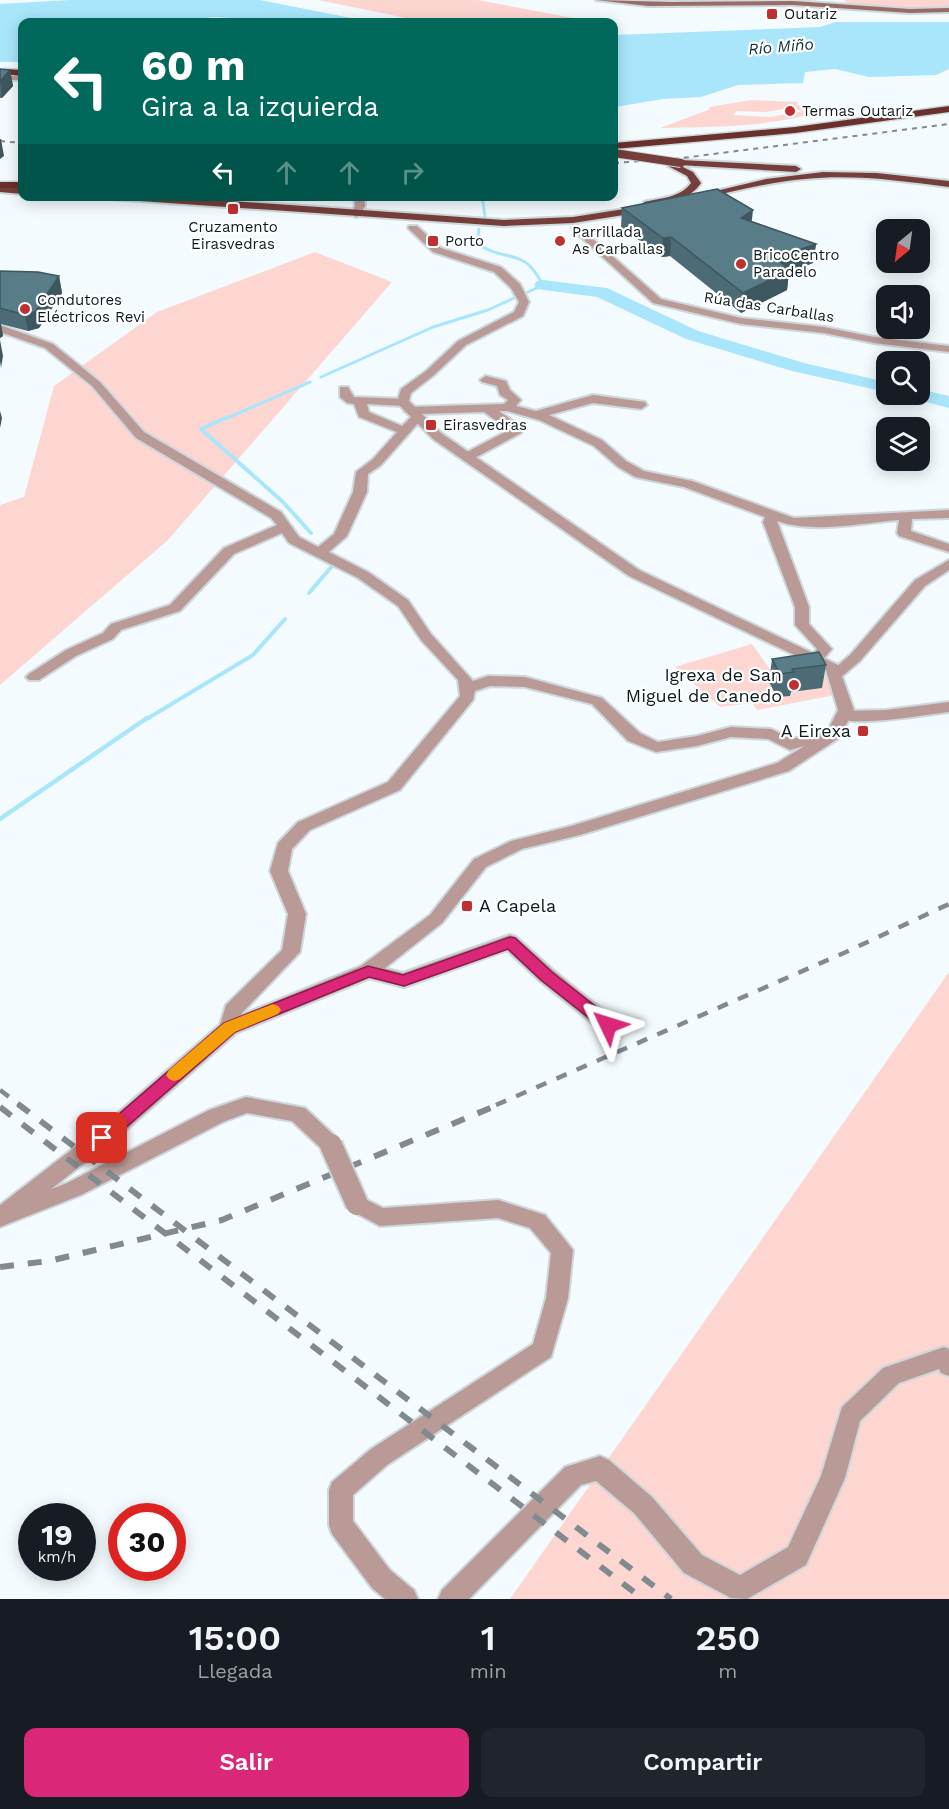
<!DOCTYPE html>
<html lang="es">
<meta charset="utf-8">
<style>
body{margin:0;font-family:"Work Sans",sans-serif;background:#20242c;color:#f1f3f6;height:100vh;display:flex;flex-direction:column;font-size:22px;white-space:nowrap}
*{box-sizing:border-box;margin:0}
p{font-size:20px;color:#9ea1a6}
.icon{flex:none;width:33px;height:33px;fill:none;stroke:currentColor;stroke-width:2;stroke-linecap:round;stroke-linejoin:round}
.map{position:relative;height:1599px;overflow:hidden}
.drawer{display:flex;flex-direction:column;background:#171b24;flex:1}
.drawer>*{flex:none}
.top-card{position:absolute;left:18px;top:18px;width:600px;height:183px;border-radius:12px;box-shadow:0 3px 15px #0003;background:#00695c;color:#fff;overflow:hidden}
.needle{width:39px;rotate:209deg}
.fabs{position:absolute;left:876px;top:219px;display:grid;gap:12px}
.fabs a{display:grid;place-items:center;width:54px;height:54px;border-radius:12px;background:#171b24;box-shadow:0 3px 15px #0003;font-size:30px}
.speed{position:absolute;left:18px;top:1503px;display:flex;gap:12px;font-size:30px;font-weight:700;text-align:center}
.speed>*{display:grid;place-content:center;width:78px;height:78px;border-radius:50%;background:#171b24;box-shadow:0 3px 15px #0003;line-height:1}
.speed small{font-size:15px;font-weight:400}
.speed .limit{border:9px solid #d22;background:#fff;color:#111}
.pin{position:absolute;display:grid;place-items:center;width:51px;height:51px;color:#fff;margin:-26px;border-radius:12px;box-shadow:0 3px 9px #0006}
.me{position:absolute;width:66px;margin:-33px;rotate:311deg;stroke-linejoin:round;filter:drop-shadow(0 0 4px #0008)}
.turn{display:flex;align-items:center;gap:21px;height:126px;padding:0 24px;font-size:27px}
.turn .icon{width:78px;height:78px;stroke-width:2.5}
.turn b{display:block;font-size:42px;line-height:51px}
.lanes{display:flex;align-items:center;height:57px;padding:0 24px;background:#0003;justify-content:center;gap:30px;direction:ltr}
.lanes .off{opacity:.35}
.eta{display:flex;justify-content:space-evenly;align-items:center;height:102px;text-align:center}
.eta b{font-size:36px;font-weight:600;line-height:42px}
.primary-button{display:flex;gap:12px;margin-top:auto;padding:12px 24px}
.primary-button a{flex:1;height:69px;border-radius:12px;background:#db2777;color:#fff;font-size:24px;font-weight:600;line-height:69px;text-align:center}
.primary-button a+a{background:#20242c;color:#f1f3f6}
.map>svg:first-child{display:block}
.green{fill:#fdd6d1;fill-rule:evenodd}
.water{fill:#aae6fb}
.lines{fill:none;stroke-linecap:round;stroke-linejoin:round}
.stream-far2{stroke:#aae6fb;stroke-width:3}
.stream-far1{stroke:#aae6fb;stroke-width:4}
.stream{stroke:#aae6fb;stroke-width:4.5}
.river{fill:#aae6fb;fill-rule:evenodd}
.minor-casing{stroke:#ced7da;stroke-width:4}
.tertiary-casing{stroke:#ced7da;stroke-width:4}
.secondary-casing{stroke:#ced7da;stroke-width:4}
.trunk-casing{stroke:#ced7da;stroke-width:4}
.motorway-casing{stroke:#ced7da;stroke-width:3}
.minor{fill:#ba9a97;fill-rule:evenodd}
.tertiary{fill:#ba9a97;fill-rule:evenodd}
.secondary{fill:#996c68;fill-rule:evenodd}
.trunk{fill:#753e3a;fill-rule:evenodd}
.motorway{fill:#6a302c;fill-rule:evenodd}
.rail-far2{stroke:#808b8f;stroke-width:2;stroke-dasharray:5 5;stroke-linecap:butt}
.rail-far1{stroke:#808b8f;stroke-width:4.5;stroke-dasharray:11 11;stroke-linecap:butt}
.rail{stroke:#808b8f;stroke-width:6;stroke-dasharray:14 14;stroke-linecap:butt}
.minor-bridge-casing{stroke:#ced7da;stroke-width:26;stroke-linecap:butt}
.trunk-bridge-casing{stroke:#ced7da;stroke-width:10;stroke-linecap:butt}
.minor-bridge{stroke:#ba9a97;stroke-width:22}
.trunk-bridge{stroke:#753e3a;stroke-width:8}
.wall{fill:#4c6b75}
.shaded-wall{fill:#3e575f}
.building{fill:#587c88;stroke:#3e575f;stroke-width:1.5}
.route{fill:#db2777;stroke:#8e194d;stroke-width:1.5}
.slow{fill:#f59e0b}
.poi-dot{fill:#bf3031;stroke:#fff;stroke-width:2}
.labels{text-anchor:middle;stroke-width:4.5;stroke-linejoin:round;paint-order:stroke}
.far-poi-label{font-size:15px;fill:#0d1b20;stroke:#fff;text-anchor:start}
.far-street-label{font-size:15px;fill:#0d1b20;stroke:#fff}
.far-water-label{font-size:16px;font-style:italic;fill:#082e39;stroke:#fff}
.poi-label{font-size:18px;fill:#0d1b20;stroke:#fff;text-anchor:end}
</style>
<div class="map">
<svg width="949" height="1599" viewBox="0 0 949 1599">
<rect width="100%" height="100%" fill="#f3fbfe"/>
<g class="green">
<path d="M318,0h160l116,22h-168z"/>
<path d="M843,0h106v6c-28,4 -81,9 -106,-6z"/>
<path d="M751,100l47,2 -1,3 11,3 -3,3 7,3c-50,13 -100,13 -152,14l48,-18 2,-3zM790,108l13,3 -33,6 -37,-2 4,-4 29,1z"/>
<path d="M315,252l77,30 -224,258 -168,145v-180l24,-8 30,-111 103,-74z"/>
<path d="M752,644l19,27 49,-5 15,29 -78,15 -5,-7 -32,4 -45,-40z"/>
<path d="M949,972v627h-439z"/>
</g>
<g class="water">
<path d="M70,0h190l111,22h-106l-16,-3 -36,-2 -31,5h-160v40h-22v-58z"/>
<path d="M836,22h113v47l-13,6 -67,2 -34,-8 -30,3 -2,11 -65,2 -37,12 -38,2 -48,8 -1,3v-75l206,-8z"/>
</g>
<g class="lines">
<g class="stream-far2">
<path d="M482,196l3,20"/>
<path d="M479,229l-2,14c17,14 39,10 52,22 6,6 10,13 14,20l-15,7"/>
<path d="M321,377l112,-50 55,-17 26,-12"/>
<path d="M225,419l85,-37"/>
</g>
<g class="stream-far1">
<path d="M228,417l-27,12 82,73 28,31"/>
<path d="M309,593l24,-28"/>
<path d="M145,720l108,-65 32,-36"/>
</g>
<path class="stream" d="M0,819l147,-101"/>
<g class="river">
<path d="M543,280l64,8 91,43 106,32 82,19v10l-94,-21 -106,-32 -89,-42 -60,-8 -3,-4 3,-4z"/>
<path d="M920,389l29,7v12l-39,-10 -2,-4h12z"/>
</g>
<g class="minor-casing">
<g id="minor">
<rect x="0" y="76" width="22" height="4"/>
<path d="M354,196h10l1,10 -6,10 -3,1 -5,-3 4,-8z"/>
<path d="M577,225l84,74 80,19 83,9 50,10 75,9v6l-75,-9 -50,-10 -83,-9 -88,-21 -80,-73 -1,-2z"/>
<path d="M0,325l53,19 47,38 44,50 137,80 18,25 19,10 16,-13 19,-42 3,-20 17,-13 24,-27 -38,-15 -5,-13 -7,-1 -7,-6v-10h8l6,10 53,2v6l-4,1 -36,-2 2,8 33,14 11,-11 -9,-4 6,-4 94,-3 4,-4 -8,-5 -3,-9 -15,-4 -2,-2 6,-4 20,5 4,9 11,10 -5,6 20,5 57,-16 52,7 2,3 -6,4 -48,-6 -44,12 53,25 24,21 18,10 48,10 102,37 155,-8v8l-37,1 -1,12 38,13v8l-50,-16 -2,-3 2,-13c-39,3 -85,14 -122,1l32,86v17l23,25 -11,13h-10l-2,-3 8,-10 -22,-24v-18l-32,-85 2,-5 -81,-30 -49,-10 -17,-10 -24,-21 -55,-26 -32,-9h-8l22,16 2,3 -2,3 -50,27h-8l-2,-3 2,-3 46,-24 -25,-18 -64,2 3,3 -2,3 -40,45 -13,9 -1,18 -20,44 -18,16 39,20 40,28 23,34 42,47 15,-5 37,1 77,21 38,35 18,9 39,-6 34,-9 40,2 21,10 42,-11 8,5 -2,3 -50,14 -22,-11 -37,-2 -34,9 -41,6 -28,-11 -36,-37 -67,-17 -35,-1 -15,5 -2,9 -73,90 -90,40 -18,19 -4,22 18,43 -6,38 -58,61 -6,20 -7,2 -7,-2 -3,-5 7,-23 56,-55 6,-36 -18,-43 8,-28 20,-21 90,-40 72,-86 -2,-16 -37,-40 -23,-34 -40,-28 -69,-35 -7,-10 -48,21 -54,57 -59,19 -8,9 -37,17 -37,24h-10l-3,-3 3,-3 37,-24 37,-17 8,-9 59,-19 54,-57 53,-23 -6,-7 -135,-80 -44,-52 -47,-38 -45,-16z"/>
<path d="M949,560v10l-24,16 -65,75 -20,17h-10l-3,-3 3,-3 20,-17 65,-75z"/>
<path d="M949,702v10c-19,2 -103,17 -114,4l8,-5 43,-1z"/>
<path d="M510,935l6,2 38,34 61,49 3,5 -3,5 -7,2 -7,-2 -61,-49 -33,-31 -103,37 -43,-11 -2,-5 2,-5 7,-2 35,9z"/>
<path d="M246,1097l59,11 33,31 3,6 -3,6 -7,2 -7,-2 -32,-30 -45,-8 -24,9 -142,73 -81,32v-18l67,-26 142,-73z"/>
<path d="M357,1195l26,13 115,-8 47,15 28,35 -5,48 -17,59 -164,108 -34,30v26l37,49 24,20 4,9h-33l-13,-11 -40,-54 -3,-9v-35l3,-8 39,-33 162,-105 13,-46 5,-45 -21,-25 -32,-10 -118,8 -30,-16 -4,-6 4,-6z"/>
<path d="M944,1347l5,2v27l-8,-3 -2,-4 -40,14 -39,38 -15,57 -39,87 -59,34 -16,-1 -47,-25 -50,-60 -38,-32 -15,4 -112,114h-31l4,-9 123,-123 35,-11 9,4 43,37 50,58 38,20 48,-28 33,-71 21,-69 41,-39z"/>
</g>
</g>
<g class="tertiary-casing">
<path id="tertiary" d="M409,226h8l24,22 60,19 19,17 9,18 -6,14 -57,29 -32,30 -23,18 -2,8 32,32 198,137 199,95 16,45 -15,28 -50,33 -209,64 -58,14 -36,18 -44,56 -67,53 -139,57 -111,98 -117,92 -8,3v-21l111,-86 111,-96 139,-57 69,-51 44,-56 37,-18 60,-15 206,-63 50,-31 11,-22 -12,-40 -197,-94 -196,-137 -34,-34 -2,-3 4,-13 25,-18 32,-30 56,-29 5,-10 -8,-14 -17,-16 -61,-20 -25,-24z"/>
</g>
<g class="secondary-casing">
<path id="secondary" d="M596,0l76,2 121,-1 117,8 39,-1v4l-39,1 -117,-8 -145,1z"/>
</g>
<g class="trunk-casing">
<g id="trunk">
<path d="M681,160l115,6 5,3 -5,3 -117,-7 14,7 8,11c-11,17 -38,25 -57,23v-4c16,-4 36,-4 47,-19l-4,-7 -19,-10 5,-3 4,2 1,-4z"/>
<path d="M823,172l54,1 72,8v6c-47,-6 -96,-13 -144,-8 -35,3 -70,12 -105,20l-5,-3 71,-17z"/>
<path d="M0,186l22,2v6l-22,-2z"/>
<path d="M106,196h54l344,24 69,-3 70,-11 5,3 -5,3 -70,11 -69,3 -394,-27z"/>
</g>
</g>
<g class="motorway-casing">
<g id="motorway">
<path d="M5,69l17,1v6l-20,-2v-4z"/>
<path d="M949,106v6l-154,21 -181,16v-6l181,-16z"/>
<rect x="0" y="182" width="22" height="6"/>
</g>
</g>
<use href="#minor" class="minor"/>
<use href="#tertiary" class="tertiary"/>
<use href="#secondary" class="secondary"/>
<use href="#trunk" class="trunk"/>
<use href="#motorway" class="motorway"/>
<g class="rail-far2">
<path d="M0,141l22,2"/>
<path d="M614,163l68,-5 267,-34"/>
</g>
<g class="rail-far1">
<path d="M0,1090l20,15"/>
<path d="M496,1105l350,-153 103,-48"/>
</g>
<g class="rail">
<path d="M18,1104l653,495"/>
<path d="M0,1107l643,492"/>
<path d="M0,1267l49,-6 173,-41 278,-116"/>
</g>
<g class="minor-bridge-casing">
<path id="minor-bridge" d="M331,1145l26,59"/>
</g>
<g class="trunk-bridge-casing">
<path id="trunk-bridge" d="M614,153l67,10"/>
</g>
<use href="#minor-bridge" class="minor-bridge"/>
<use href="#trunk-bridge" class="trunk-bridge"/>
</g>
<g class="wall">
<path d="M0,69l10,1 3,16 -11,12h-2z"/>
<path d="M622,208l130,13 64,23 -3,19 -24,9 -2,18 -46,23 -71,-57 -8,1 -41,-30z"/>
<path d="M0,271l59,5 3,17 -23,35 -11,3 -27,-7 2,12 -3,2z"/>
<path d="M772,659l54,6 -4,23 -31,4 -1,4 -13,1 -8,-15z"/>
</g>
<g class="shaded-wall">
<path d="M10,70l3,16 -11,12 -2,-17z"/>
<path d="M0,139h1l3,17 -4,3z"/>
<path d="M753,210l-2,18 -10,-10z"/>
<path d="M671,237l-1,19 -8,1 1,-19z"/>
<path d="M816,244l-3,19 -24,9 -2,18 -46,23 2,-20 33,-35z"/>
<path d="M59,276l3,17 -23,35 -11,3 -3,-16z"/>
<path d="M0,320l3,16 -3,2z"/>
<path d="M0,340l3,16 -2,12 -1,-7z"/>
<path d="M0,411l2,7 -2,10z"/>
</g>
<g class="building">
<path d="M0,69l10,1 -10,11z"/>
<path d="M717,189l36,21 -12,8 75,26 -40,14 13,12 -46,23 -72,-56 -8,1 -41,-30z"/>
<path d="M0,271l38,1 21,4 -23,35 -11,4 -25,-7z"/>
<path d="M819,652l7,13 -34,4 2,3 -14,2 -8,-15z"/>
</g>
<path class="route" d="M510,937l5,1 37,34 62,49 2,4 -2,4h-11l-62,-49 -33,-31 -104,37 -35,-9 -134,55 -127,111 -6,2 -6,-2 -3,-5 3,-4 128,-111 144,-57 35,9z"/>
<path class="slow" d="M273,1004l5,2 3,4 -3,4 -43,18 -55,47 -6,2 -5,-2 -3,-4 3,-5 55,-47z"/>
<g class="poi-dot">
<rect x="766" y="8" width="12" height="12" rx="3"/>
<circle cx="790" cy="111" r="6"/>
<rect x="227" y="203" width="12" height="12" rx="3"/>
<rect x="427" y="235" width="12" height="12" rx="3"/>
<circle cx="560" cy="241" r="6"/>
<circle cx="741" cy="264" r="6"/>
<circle cx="25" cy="309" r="6"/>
<rect x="425" y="419" width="12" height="12" rx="3"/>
<circle cx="794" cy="685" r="6"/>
<rect x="857" y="725" width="12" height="12" rx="3"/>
<rect x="461" y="900" width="12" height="12" rx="3"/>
</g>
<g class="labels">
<g class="far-poi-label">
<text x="784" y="19">Outariz</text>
<text x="802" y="116">Termas Outariz</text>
<text x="233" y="232" text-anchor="middle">Cruzamento<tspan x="233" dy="17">Eirasvedras</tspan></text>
<text x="572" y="237">Parrillada<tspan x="572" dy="17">As Carballas</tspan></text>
<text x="445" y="246">Porto</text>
<text x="753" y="260">BricoCentro<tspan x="753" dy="17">Paradelo</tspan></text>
<text x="37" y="305">Condutores<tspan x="37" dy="17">Eléctricos Revi</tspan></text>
<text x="443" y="430">Eirasvedras</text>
</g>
<g class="far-street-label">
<text transform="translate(769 307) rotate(9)" y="5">Rúa das Carballas</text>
</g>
<g class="far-water-label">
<text transform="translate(781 46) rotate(-5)" y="6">Río Miño</text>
</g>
<g class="poi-label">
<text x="782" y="681">Igrexa de San<tspan x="782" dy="21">Miguel de Canedo</tspan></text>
<text x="851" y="737">A Eirexa</text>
<text x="479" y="912" text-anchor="start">A Capela</text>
</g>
</g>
</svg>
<div class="fabs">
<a><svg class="needle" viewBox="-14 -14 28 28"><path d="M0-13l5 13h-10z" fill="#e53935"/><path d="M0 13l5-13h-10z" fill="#9ea1a6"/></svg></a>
<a><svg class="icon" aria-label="sound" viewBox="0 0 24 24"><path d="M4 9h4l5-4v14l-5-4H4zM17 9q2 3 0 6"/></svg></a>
<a><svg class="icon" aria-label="search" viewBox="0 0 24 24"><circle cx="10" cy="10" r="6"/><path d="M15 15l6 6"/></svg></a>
<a><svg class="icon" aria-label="layers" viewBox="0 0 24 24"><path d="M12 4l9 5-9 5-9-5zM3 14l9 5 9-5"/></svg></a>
</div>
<div class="speed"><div>19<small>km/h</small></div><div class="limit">30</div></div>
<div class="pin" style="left:102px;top:1138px;background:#d93025"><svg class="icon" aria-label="arrive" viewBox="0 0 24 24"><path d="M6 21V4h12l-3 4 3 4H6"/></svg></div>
<svg class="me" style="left:608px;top:1025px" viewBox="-20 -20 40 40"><path d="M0-17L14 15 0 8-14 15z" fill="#db2777" stroke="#fff" stroke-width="4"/></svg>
<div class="top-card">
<div class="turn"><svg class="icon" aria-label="left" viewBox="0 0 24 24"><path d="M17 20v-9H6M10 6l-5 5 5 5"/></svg><div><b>60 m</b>Gira a la izquierda</div></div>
<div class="lanes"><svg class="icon" aria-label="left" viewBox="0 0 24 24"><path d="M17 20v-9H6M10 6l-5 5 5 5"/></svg><svg class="icon off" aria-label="ahead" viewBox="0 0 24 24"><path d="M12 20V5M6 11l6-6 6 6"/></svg><svg class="icon off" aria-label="ahead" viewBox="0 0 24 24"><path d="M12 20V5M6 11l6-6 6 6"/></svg><svg class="icon off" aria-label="right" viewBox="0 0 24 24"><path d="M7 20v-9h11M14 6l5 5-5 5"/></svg></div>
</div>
</div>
<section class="drawer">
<div class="eta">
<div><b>15:00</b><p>Llegada</p></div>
<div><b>1</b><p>min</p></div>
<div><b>250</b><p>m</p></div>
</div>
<div class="primary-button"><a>Salir</a><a>Compartir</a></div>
</section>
